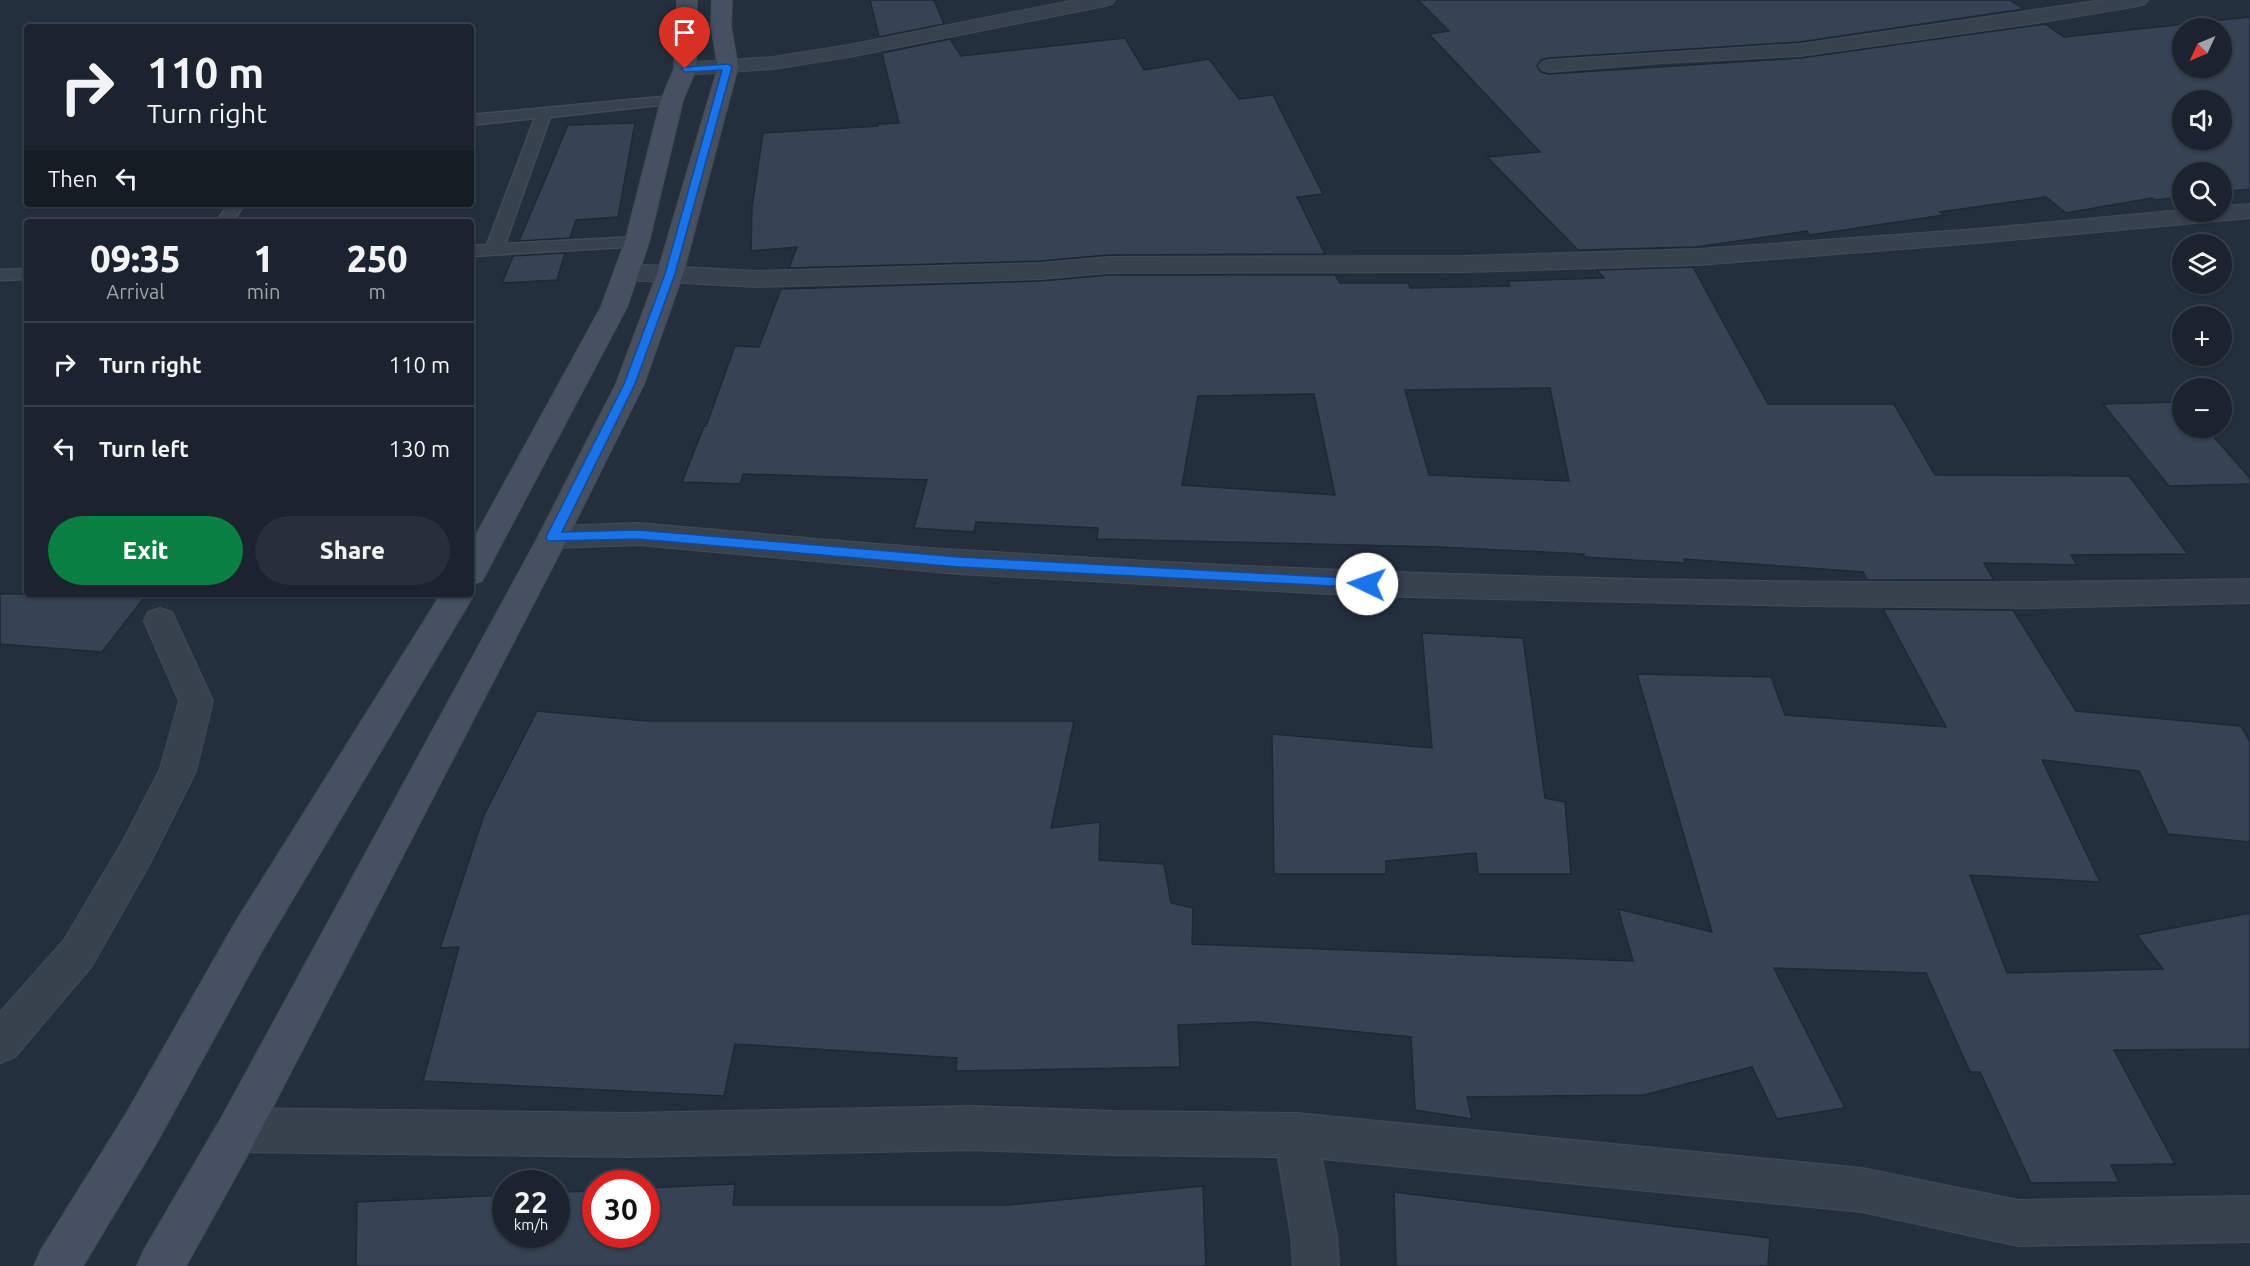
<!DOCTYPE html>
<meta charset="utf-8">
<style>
body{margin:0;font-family:Ubuntu,sans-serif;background:#282f3a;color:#f1f3f6;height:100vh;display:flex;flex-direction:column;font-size:22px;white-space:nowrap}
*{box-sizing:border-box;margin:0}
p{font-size:20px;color:#a0a4aa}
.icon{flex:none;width:33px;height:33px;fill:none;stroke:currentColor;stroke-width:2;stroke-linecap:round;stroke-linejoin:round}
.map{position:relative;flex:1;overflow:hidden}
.side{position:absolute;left:24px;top:219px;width:450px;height:378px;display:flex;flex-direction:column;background:#1b232e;border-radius:6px;box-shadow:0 2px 4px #0004,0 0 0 2px #39404a}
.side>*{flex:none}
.guide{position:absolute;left:24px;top:24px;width:450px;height:183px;border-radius:6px;box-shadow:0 2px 4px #0004,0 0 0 2px #39404a;background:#1b232e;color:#f1f3f6;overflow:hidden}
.needle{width:39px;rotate:226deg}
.controls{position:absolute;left:2172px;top:18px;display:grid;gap:12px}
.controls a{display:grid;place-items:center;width:60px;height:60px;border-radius:50%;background:#1b232e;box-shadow:0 2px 4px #0004,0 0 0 2px #39404a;font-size:30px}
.speed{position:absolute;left:492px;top:1170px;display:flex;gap:12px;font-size:30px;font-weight:700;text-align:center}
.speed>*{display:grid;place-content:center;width:78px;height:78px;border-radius:50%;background:#1b232e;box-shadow:0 2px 4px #0004,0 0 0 2px #39404a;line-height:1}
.speed small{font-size:15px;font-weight:400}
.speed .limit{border:9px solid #d22;background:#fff;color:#111}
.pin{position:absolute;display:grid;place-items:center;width:51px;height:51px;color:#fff;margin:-62px -26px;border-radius:50% 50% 50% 0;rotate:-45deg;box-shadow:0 0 6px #0007}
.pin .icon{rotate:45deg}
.me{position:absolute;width:66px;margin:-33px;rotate:273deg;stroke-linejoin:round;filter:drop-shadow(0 0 4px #0008)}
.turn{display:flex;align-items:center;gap:21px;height:126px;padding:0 24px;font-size:27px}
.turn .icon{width:78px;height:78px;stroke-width:2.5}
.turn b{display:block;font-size:42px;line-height:51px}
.then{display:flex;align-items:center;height:57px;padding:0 24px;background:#0003;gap:12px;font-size:22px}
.eta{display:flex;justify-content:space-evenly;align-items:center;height:102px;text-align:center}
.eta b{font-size:36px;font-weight:800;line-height:42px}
.primary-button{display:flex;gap:12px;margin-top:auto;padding:12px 24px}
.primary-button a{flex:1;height:69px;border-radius:36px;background:#0b8043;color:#fff;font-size:24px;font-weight:800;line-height:69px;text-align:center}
.primary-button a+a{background:#282f3a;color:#f1f3f6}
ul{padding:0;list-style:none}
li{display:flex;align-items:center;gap:18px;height:84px;padding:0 24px;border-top:2px solid #39404a}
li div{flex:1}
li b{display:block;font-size:22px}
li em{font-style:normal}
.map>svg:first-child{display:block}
.building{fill:#364354;stroke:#1f2835;stroke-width:1.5;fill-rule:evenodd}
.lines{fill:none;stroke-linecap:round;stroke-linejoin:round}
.service-casing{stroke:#414a57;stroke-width:3}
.minor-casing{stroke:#414a57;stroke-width:2}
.tertiary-casing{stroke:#414a57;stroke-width:2}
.secondary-casing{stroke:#414a57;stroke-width:2}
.service{fill:#38414e;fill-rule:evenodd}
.minor{fill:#38414e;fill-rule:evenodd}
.tertiary{fill:#38414e;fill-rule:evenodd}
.secondary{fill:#465061;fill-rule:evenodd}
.route{fill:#1a73e8;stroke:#114b97;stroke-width:1.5}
</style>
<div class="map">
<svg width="2250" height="1266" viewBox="0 0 2250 1266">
<rect width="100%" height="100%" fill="#242f3e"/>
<g class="building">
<path d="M870,0h64l10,24 -65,13z"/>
<path d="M1418,0h592l14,9 -224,33 -251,16 -8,2 -4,6 4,6 8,2 251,-16 245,-34 19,13 186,-20v172l-28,3v-20h-40v25l-27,3 -3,-2 -86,15 -20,-16 -106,15 4,3 -134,20 -3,-4 -111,16 -118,3 -91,-93 53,-5 -111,-118 20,-3zM2182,28h40v40h-40zM2182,100h40v40h-40z"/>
<path d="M1125,38l19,32 65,-11 30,40 34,-4 50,99 -26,3 28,57 -217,1 -67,6 -252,7 8,-21 -46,4 1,-44 11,-74 115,-7v-2l21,-1 -17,-70 68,-14 11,17z"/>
<path d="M635,123l-17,94 -42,3 -6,18 -51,3 49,-116z"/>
<path d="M565,253l-8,27 -55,3 11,-27z"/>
<path d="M1693,267l75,137h126l41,71 194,1 59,78 -117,1 6,10 -93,-2 10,17h-127l-4,-8 -179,-13 1,4 -101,-6v-3l-145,-7 -342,-8 1,-11 -122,-6 -2,10 -60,-4 13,-48 -184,-6 -3,10 -58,-2 22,-56h2l29,-80 24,1 22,-58 260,-8 67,-6h227l5,8h68l2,5 100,-2 -2,-5 96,-3 -7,-8zM1550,388l19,93 -140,-6 -24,-85zM1314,394l21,101 -153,-10 16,-89z"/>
<path d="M2182,402v26h24l44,50v6l-81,2 -66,-82z"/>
<path d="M0,594h147l-45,58 -102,-8z"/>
<path d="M1883,609l130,1 63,101 165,15 9,16v100l-82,-8 -29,-63 -97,-11 58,122 -130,-7 37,98 156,-4 -26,-34 113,-22v136l-136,1 61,114 -64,1 8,17 -88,1 -51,-111h-10l-44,-99 -152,-5 71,140 -68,11 -25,-52 -108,28 -177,2 5,22 -57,-9 -4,-73 -154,-15 -79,3 2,42 -224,4 1,-13 -222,-14 -11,52 -301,-15 36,-134 -19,1 44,-133 53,-104 110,10h427l-23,107 49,-6 -1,38 65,4 7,39 22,5 -1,36 441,17 -15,-52 94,23 -75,-258 134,3 14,38 161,12z"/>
<path d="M1422,633l101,5 22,160 20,4 6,72h-93l-2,-21 -90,8v13h-112l-2,-140 160,14z"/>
<path d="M735,1184l-2,21h274l196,-19 3,80h-850l1,-64 149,-7v39h50v-42l40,-1v43h50v-46z"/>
<path d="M1394,1192l376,46 -2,28h-372z"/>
</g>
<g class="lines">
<g class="service-casing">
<g id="service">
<path d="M672,96l7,4 -2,3 -127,14 -45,127 132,-7 8,5 -2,4 -172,10v-10l16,-1 48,-127 -64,7v-10z"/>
<path d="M228,204h16l-11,18h-16z"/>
<path d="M27,269v10l-27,1v-10z"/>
</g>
</g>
<g class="minor-casing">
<g id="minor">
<path d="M2103,0h45l-3,4 -7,2 -101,17 -237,33 -138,7 -113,9 -7,-2 -3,-4 3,-4 7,-2 251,-16z"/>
<path d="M2250,204v14l-273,25 -278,22 -235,7 -356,1 -67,6 -285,8 -128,-7 -9,-3 -4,-5 4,-5 9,-3 128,7 285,-8 67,-6 356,-1 235,-7 278,-20 205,-19 40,2v-6z"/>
<path d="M638,523c108,9 215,20 323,27 429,28 859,38 1289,29v24l-220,5 -226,-2 -437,-10 -408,-22 -321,-29 -85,3 -11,-3 -4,-8 4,-8 11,-3z"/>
<path d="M160,608l12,4 41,89 -17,70 -47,94 -57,101 -77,91 -15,6v-51l64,-72 59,-99 37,-72 19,-68 -35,-80 4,-9z"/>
<path d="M972,1106l141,5 183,2 566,55 156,32 232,-4v46l-232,4 -156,-34 -540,-53 15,77 2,30h-46l-2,-30 -13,-79 -165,-2 -141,-5 -343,7 -391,-5 -15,-7 -7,-15 7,-15 15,-7 391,5z"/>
</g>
</g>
<g class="tertiary-casing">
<path id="tertiary" d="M1075,0h40l-3,4 -7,2 -256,51 -76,12 -88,6 -7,-2 -4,-4 4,-4 7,-2 88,-6 76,-12z"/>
</g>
<g class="secondary-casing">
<g id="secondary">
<path d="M677,0h20l-1,69 -13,31 -34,142 -22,65 -145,274 -11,4v-41l130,-237 24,-65 36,-142 13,-31z"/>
<path d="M712,0h20l-1,26 7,41 -55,207 -39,110 -76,153 -315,608 -67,121h-49l7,-16 79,-135 315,-578 78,-153 41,-110 61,-207 -7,-41z"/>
<path d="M471,588l3,6 -5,9 -206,346 -107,195 -73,122h-49l7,-16 85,-136 109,-191 206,-329h30z"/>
</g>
</g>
<use href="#service" class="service"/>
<use href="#minor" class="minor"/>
<use href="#tertiary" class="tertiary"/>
<use href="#secondary" class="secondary"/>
</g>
<path class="route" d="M728,64l4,3 -57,207 -40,110 -73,148 76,-2 321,27 408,22 5,2 2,3 -2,4 -413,-21 -321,-28 -90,2 -2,-4 78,-153 41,-110 57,-204 -37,2 -4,-3 4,-2z"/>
</svg>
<div class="controls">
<a><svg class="needle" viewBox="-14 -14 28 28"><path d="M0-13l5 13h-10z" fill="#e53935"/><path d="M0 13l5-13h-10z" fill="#a0a4aa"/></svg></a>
<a><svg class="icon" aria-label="sound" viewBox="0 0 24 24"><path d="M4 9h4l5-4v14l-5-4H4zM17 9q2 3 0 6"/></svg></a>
<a><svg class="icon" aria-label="search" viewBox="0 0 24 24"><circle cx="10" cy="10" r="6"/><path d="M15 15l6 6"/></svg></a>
<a><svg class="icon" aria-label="layers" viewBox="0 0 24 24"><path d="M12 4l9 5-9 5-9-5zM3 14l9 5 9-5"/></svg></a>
<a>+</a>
<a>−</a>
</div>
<div class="speed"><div>22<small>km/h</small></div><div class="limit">30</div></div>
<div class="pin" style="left:685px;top:69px;background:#d93025"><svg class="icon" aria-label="arrive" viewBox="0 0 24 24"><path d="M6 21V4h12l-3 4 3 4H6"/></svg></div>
<svg class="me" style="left:1367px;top:584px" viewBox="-20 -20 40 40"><circle r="19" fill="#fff"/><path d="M0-13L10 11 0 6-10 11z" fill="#1a73e8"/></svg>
<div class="guide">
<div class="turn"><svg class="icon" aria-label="right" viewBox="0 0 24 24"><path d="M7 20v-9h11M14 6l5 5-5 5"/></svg><div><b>110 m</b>Turn right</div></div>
<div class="then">Then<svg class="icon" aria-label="left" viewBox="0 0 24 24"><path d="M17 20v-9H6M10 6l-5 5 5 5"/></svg></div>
</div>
<section class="side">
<div class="eta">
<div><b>09:35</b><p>Arrival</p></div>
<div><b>1</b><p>min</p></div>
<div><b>250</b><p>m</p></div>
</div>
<ul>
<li><svg class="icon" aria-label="right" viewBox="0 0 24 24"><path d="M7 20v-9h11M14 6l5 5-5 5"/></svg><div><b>Turn right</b></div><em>110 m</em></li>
<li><svg class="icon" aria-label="left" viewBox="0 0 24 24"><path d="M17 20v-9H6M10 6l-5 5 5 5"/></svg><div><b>Turn left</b></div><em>130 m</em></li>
</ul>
<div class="primary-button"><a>Exit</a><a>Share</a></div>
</section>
</div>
